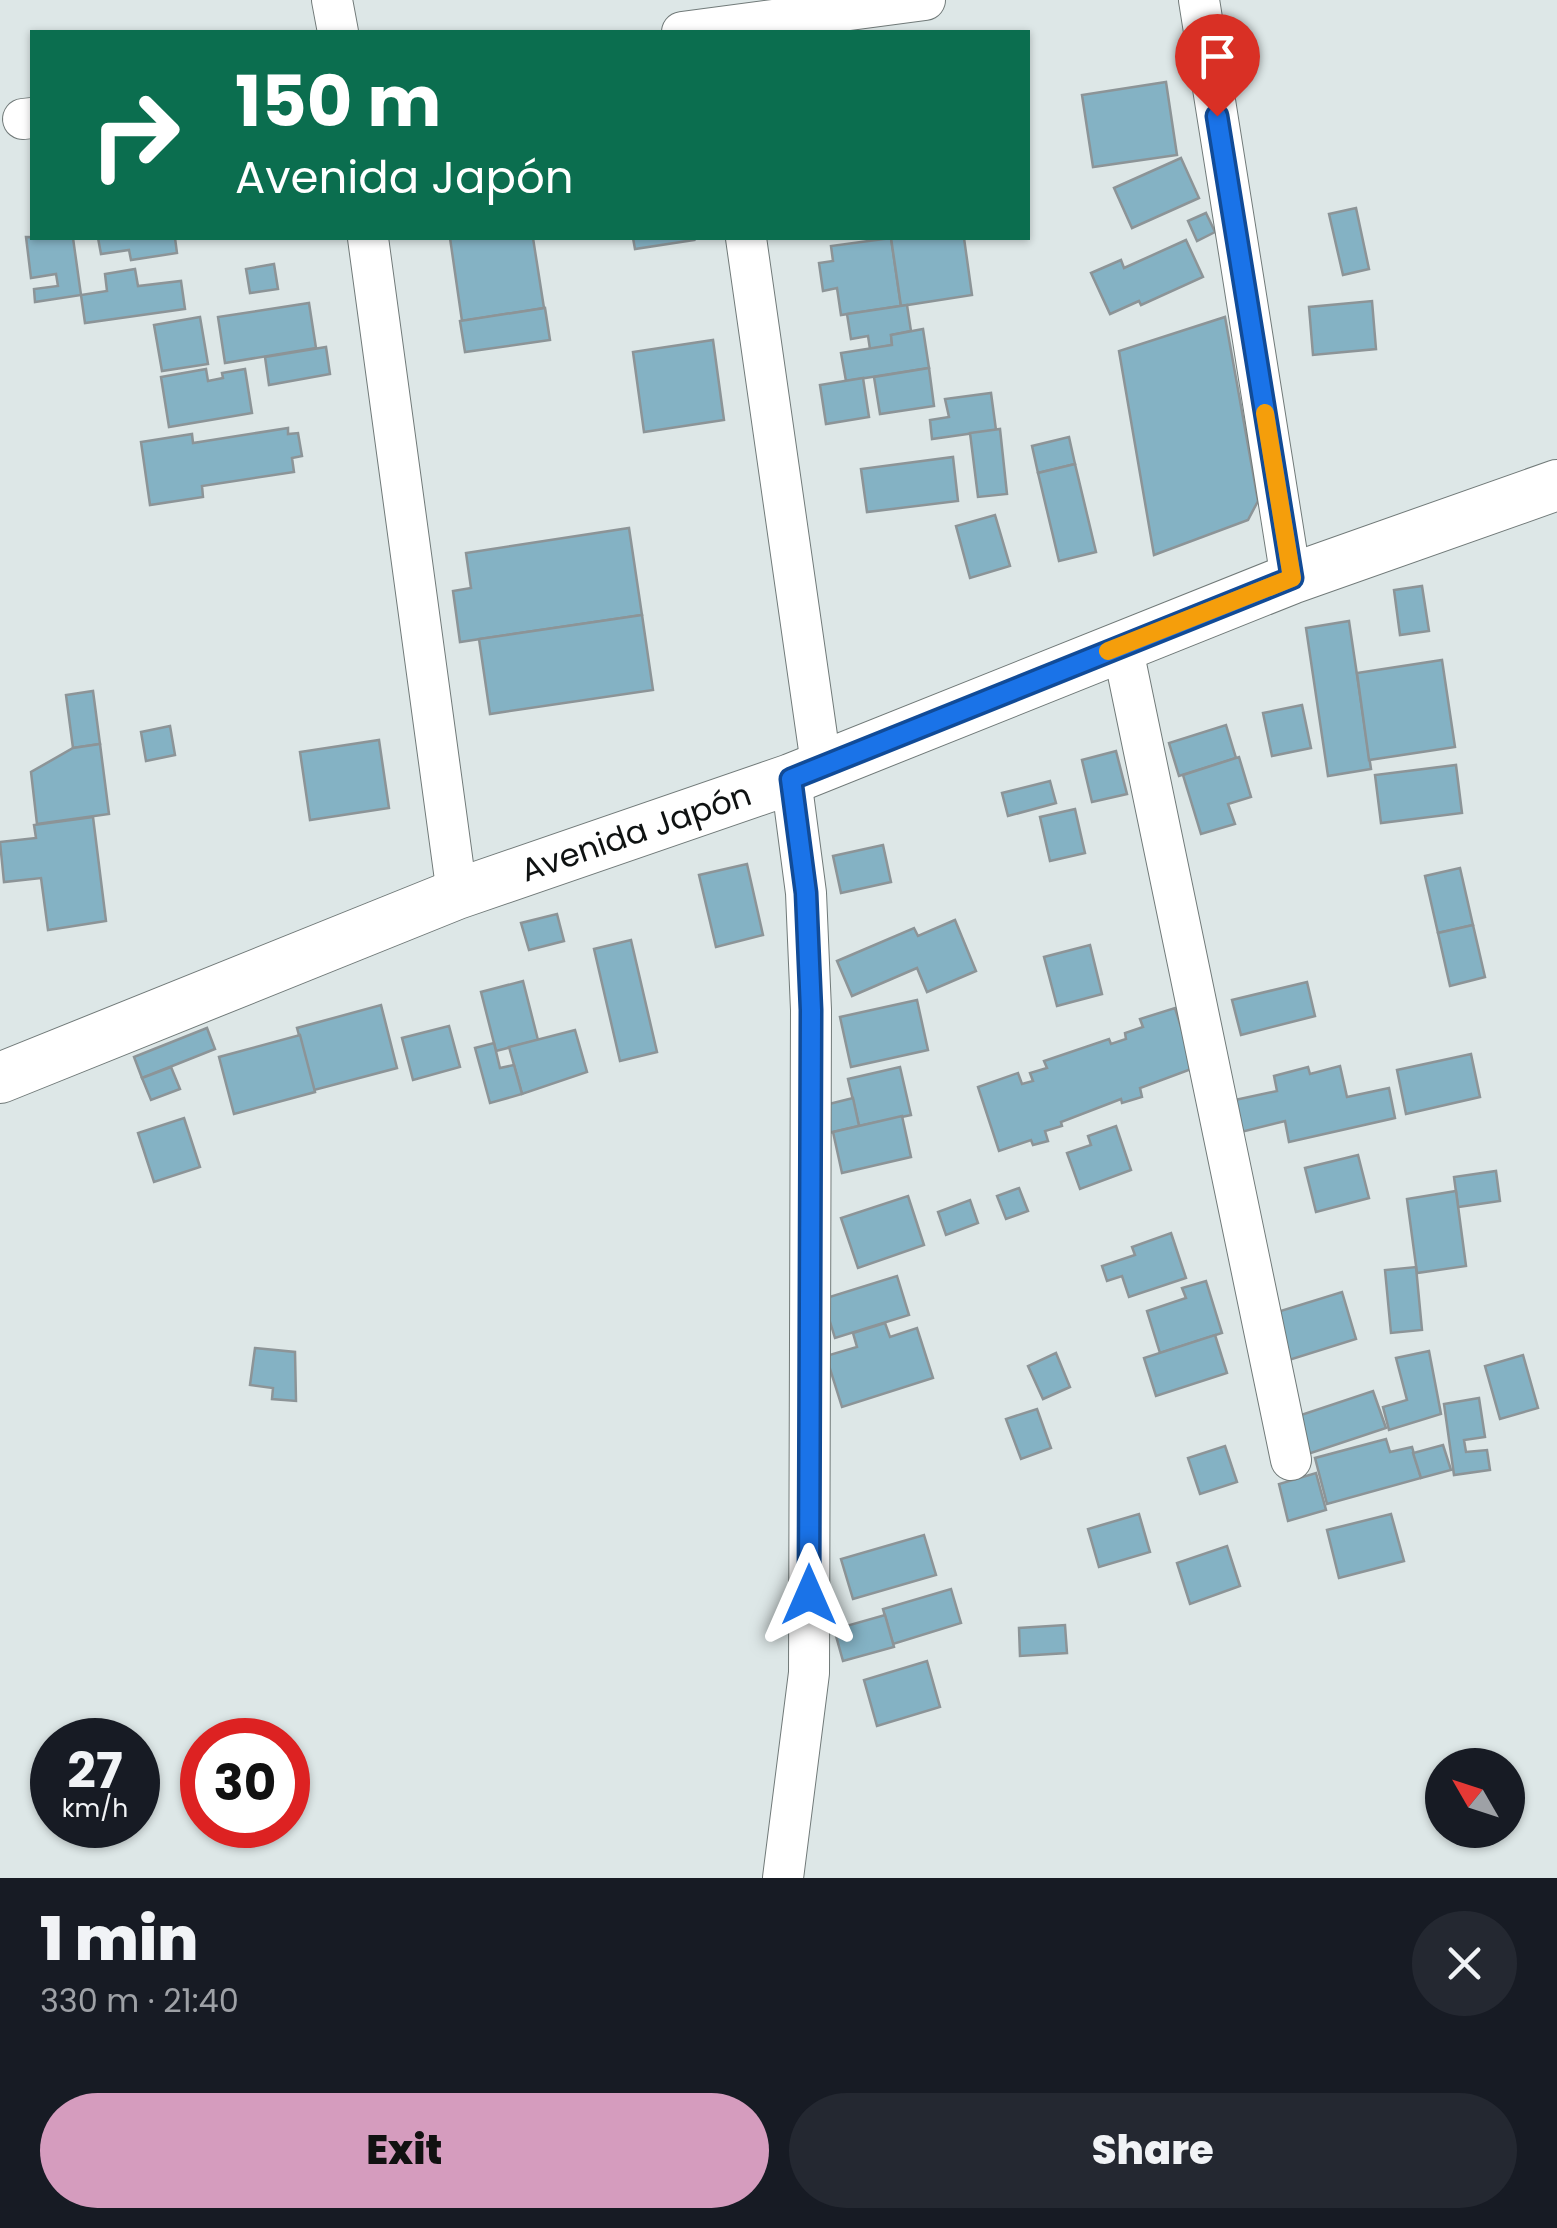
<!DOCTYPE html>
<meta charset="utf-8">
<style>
body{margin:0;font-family:Poppins,sans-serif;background:#242831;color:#f1f3f6;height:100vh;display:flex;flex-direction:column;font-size:38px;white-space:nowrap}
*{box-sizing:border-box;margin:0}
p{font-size:32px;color:#9ea1a6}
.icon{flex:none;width:55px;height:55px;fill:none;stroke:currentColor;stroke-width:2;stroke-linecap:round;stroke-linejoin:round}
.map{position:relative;height:1878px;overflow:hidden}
.panel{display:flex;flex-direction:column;background:#171b24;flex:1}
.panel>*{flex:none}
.top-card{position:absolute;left:30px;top:30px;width:1000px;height:210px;border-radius:0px;box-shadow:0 2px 8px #0004;background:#0b6e4f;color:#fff;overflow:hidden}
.needle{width:65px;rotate:309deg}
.tools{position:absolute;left:1425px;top:1748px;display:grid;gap:20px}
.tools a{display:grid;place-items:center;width:100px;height:100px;border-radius:50%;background:#171b24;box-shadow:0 2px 8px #0004;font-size:50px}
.speed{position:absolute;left:30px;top:1718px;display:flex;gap:20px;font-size:50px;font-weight:700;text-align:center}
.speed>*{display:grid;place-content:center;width:130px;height:130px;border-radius:50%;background:#171b24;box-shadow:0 2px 8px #0004;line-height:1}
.speed small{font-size:25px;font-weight:400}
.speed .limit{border:15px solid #d22;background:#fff;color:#111}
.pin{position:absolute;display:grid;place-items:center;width:85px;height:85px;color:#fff;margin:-102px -42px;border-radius:50% 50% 50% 0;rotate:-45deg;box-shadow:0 0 10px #0007}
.pin .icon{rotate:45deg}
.me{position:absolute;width:110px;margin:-55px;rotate:0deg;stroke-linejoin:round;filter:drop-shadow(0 0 8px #0008)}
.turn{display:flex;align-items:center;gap:35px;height:210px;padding:0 40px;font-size:45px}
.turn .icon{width:130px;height:130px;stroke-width:2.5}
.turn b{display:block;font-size:70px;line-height:85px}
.round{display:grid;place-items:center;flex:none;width:105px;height:105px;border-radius:52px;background:#242831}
.head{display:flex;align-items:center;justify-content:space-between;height:170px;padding:0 40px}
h1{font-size:60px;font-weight:800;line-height:75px}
.cta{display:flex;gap:20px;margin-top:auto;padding:20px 40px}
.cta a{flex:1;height:115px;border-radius:60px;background:#d59cbe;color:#111;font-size:40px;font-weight:800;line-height:115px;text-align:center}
.cta a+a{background:#242831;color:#f1f3f6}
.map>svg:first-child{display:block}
.building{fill:#84b2c4;stroke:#8c9497;stroke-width:2.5}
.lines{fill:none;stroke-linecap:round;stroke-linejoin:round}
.minor-casing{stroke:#717a79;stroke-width:42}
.tertiary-casing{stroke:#717a79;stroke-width:52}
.minor{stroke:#fff;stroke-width:40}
.tertiary{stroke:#fff;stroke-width:50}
.route-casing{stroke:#114b97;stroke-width:25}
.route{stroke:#1a73e8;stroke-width:18}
.slow{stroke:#f59e0b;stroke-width:18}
.labels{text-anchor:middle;stroke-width:8;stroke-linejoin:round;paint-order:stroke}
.street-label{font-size:32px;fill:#0f1212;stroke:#fff}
</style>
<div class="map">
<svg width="1557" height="1878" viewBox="0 0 1557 1878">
<rect width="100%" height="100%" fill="#dde7e7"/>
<g class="building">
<path d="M1166,82l11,73 -84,12 -11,-72z"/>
<path d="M1181,158l18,40 -67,30 -18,-40z"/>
<path d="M1356,208l13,61 -26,6 -14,-61z"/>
<path d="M1206,213l9,19 -18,9 -9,-20z"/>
<path d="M26,237l47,1 8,57 -46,7 -1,-13 24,-3 -2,-12 -25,4z"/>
<path d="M98,238h77l2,15 -46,7 -2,-10 -28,4z"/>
<path d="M450,238h83l11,70 -82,13z"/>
<path d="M633,238h60l1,2 -59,9z"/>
<path d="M891,238l10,68 -60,9 -4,-27 -14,3 -4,-28 14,-2 -2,-15z"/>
<path d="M891,238h73l8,57 -71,11z"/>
<path d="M1186,240l17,37 -62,28 -2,-4 -29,13 -19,-41 30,-13 3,8z"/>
<path d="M274,264l4,25 -28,4 -4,-24z"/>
<path d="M135,269l3,17 43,-5 4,28 -100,14 -4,-28 26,-4 -2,-17z"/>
<path d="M1372,301l4,48 -63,6 -4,-48z"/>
<path d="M309,303l7,45 -91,15 -7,-46z"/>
<path d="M907,305l4,26 -20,4 1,10 -22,4 -2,-13 -17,3 -4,-25z"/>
<path d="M545,308l5,32 -85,12 -5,-31z"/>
<path d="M200,317l8,47 -46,7 -8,-46z"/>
<path d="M1225,317l33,184 -10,19 -94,35 -35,-204z"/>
<path d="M923,329l6,39 -83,13 -5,-28 51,-8 -1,-10z"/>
<path d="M713,340l11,80 -80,12 -11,-80z"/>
<path d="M326,347l4,27 -61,11 -4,-28z"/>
<path d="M929,368l5,38 -54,8 -6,-37z"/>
<path d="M206,369l2,12 15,-3 -1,-5 23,-4 7,44 -83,14 -8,-50z"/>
<path d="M863,378l6,39 -43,7 -6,-39z"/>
<path d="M991,393l5,37 -64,9 -2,-19 19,-3 -4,-18z"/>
<path d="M288,428v6l10,-1 4,23 -10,2 2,14 -92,14 1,11 -53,8 -9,-63 51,-8 1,9z"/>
<path d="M1000,429l7,65 -29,3 -8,-64z"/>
<path d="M1069,437l6,27 -37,9 -6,-27z"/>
<path d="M953,457l5,44 -91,11 -6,-43z"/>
<path d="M1075,464l21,88 -37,9 -21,-88z"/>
<path d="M995,515l15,51 -40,12 -14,-52z"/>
<path d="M629,528l13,87 -182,27 -7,-51 18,-3 -5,-35z"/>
<path d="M1422,586l7,45 -29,4 -6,-45z"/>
<path d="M642,615l11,75 -163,24 -11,-75z"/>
<path d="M1349,621l22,148 -43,7 -22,-148z"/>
<path d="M1442,660l13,87 -86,13 -12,-87z"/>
<path d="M93,691l7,53 -27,4 -7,-53z"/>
<path d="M1302,705l9,43 -39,8 -9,-43z"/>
<path d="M1226,725l10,33 -57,18 -10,-33z"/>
<path d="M170,726l5,29 -29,6 -5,-29z"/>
<path d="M379,740l10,68 -79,12 -10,-68z"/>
<path d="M100,744l9,70 -72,10 -6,-52 42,-24z"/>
<path d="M1116,751l11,43 -35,8 -10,-42z"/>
<path d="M1239,757l12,40 -23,7 7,20 -34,10 -18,-59z"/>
<path d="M1456,765l6,48 -81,10 -6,-48z"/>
<path d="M1050,781l6,22 -48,13 -6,-23z"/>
<path d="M1075,809l10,44 -35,8 -10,-44z"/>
<path d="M93,817l13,104 -58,9 -7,-52 -37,4 -4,-40 36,-4 -2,-13z"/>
<path d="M883,845l8,37 -50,11 -8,-37z"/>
<path d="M747,864l16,71 -47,12 -17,-72z"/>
<path d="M1460,868l13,57 -35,8 -13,-57z"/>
<path d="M557,914l7,27 -35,9 -8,-27z"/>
<path d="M955,920l21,51 -49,21 -10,-24 -65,28 -15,-35 77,-33 4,8z"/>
<path d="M1473,925l12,52 -35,9 -12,-53z"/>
<path d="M631,940l26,112 -37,9 -26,-112z"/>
<path d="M1090,945l12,49 -45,12 -13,-49z"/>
<path d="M523,981l15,59 -42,11 -15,-59z"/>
<path d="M1307,982l8,34 -74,19 -9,-35z"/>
<path d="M917,1000l11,50 -77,17 -11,-50z"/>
<path d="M381,1005l16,63 -83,22 -17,-62z"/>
<path d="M1175,1008l19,60 -54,20 2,9 -20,6 -1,-4 -60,23 1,4 -17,5 3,10 -15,4 -2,-5 -32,11 -21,-64 40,-14 4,11 11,-3 -3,-8 17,-5 -3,-7 65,-22 2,5 15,-5 -1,-6 18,-6 -3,-8z"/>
<path d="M449,1026l11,41 -47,13 -11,-42z"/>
<path d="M207,1028l8,21 -73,29 -8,-21z"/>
<path d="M575,1030l12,42 -65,22 -13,-47z"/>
<path d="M300,1035l15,57 -81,22 -15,-57z"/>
<path d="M494,1043l6,25 14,-3 8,29 -32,9 -15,-55z"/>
<path d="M1471,1054l9,43 -74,17 -9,-44z"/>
<path d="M1340,1066l7,31 42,-9 6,30 -106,24 -4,-21 -44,11 -6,-32 42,-9 -3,-15 34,-9 2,7z"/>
<path d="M171,1067l9,22 -29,11 -9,-22z"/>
<path d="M900,1067l11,48 -52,11 -11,-47z"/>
<path d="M853,1098l6,28 -39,9 -7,-27z"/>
<path d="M902,1116l9,41 -69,16 -9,-41z"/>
<path d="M184,1118l16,49 -46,15 -16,-49z"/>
<path d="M1116,1126l15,44 -51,19 -13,-36 24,-8 -3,-9z"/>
<path d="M1358,1155l11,43 -53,14 -11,-44z"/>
<path d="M1496,1171l4,30 -42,6 -4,-30z"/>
<path d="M1019,1188l9,23 -22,8 -9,-23z"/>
<path d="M1456,1191l10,75 -49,7 -10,-74z"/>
<path d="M908,1196l16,49 -66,23 -17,-50z"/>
<path d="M970,1200l8,23 -32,12 -8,-23z"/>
<path d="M1171,1233l15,45 -57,19 -7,-21 -15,5 -5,-15 33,-11 -3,-8z"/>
<path d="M1416,1267l6,63 -31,3 -6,-63z"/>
<path d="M897,1276l12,39 -74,23 -12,-39z"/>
<path d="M1206,1281l16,52 -62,20 -13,-42 39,-13 -4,-10z"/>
<path d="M1342,1292l14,47 -67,21 -15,-47z"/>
<path d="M885,1323l5,14 27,-9 16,50 -91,29 -16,-51 31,-9 -4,-14z"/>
<path d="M1215,1335l12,38 -71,23 -12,-38z"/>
<path d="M255,1348l40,4 1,49 -24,-2 1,-11 -23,-3z"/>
<path d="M1429,1351l12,63 -52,16 -6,-23 24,-7 -11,-42z"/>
<path d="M1056,1353l14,34 -27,12 -15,-33z"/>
<path d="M1523,1355l15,53 -38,11 -15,-53z"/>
<path d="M1373,1391l13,37 -81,27 -13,-37z"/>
<path d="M1479,1398l6,39 -21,3 2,12 21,-2 3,20 -36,5 -10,-71z"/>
<path d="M1037,1409l14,39 -30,11 -15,-40z"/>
<path d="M1386,1439l4,13 22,-5 9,31 -94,26 -12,-46z"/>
<path d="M1443,1445l8,25 -30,8 -8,-25z"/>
<path d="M1225,1446l12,36 -37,12 -12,-36z"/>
<path d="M1316,1473l10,37 -38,11 -9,-37z"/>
<path d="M1139,1514l11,38 -51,15 -11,-38z"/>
<path d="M1391,1514l13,47 -65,17 -12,-48z"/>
<path d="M924,1535l12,40 -83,24 -12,-40z"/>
<path d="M1227,1546l13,40 -50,18 -13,-41z"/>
<path d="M951,1589l10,34 -68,21 -10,-35z"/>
<path d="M885,1615l9,32 -51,14 -7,-25 12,-3 -2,-7z"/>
<path d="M1065,1625l2,28 -47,3 -1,-28z"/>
<path d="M927,1661l13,46 -63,19 -13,-46z"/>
</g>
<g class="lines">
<g class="minor-casing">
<g id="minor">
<path d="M332,0l6,32"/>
<path d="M1199,0l92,579"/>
<path d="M682,32l243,-32"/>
<path d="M23,119l9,-1"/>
<path d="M368,238l89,656"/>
<path d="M746,238l75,526"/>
<path d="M1122,645l169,815"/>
<path d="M783,1878l26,-205 2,-663 -5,-117 -15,-114"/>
</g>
</g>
<g class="tertiary-casing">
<g id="tertiary">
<path id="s1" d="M0,1078l457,-184 334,-115 500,-200 266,-94"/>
</g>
</g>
<use href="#minor" class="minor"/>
<use href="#tertiary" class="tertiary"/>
</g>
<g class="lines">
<g class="route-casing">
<path id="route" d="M809,1595l2,-585 -5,-117 -15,-114 501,-201 -75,-462"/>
</g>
<use href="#route" class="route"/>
<path class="slow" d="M1108,651l184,-73 -27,-165"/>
</g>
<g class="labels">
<g class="street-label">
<text dy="11" stroke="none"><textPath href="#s1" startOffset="682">Avenida Japón</textPath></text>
</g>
</g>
</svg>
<div class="tools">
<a><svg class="needle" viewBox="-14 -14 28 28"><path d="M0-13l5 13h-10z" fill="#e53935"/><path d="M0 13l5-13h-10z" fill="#9ea1a6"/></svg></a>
</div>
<div class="speed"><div>27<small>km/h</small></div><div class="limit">30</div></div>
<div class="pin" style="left:1217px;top:116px;background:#d93025"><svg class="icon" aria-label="arrive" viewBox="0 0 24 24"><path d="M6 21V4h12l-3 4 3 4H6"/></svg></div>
<svg class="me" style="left:809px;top:1595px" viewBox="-20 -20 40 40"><path d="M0-17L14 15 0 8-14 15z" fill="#1a73e8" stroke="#fff" stroke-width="4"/></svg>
<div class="top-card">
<div class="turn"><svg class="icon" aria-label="right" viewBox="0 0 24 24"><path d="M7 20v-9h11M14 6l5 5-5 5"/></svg><div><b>150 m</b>Avenida Japón</div></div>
</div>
</div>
<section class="panel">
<div class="head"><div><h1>1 min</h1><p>330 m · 21:40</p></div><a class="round"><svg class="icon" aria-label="close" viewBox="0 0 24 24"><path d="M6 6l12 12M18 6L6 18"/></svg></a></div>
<div class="cta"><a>Exit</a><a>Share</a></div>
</section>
